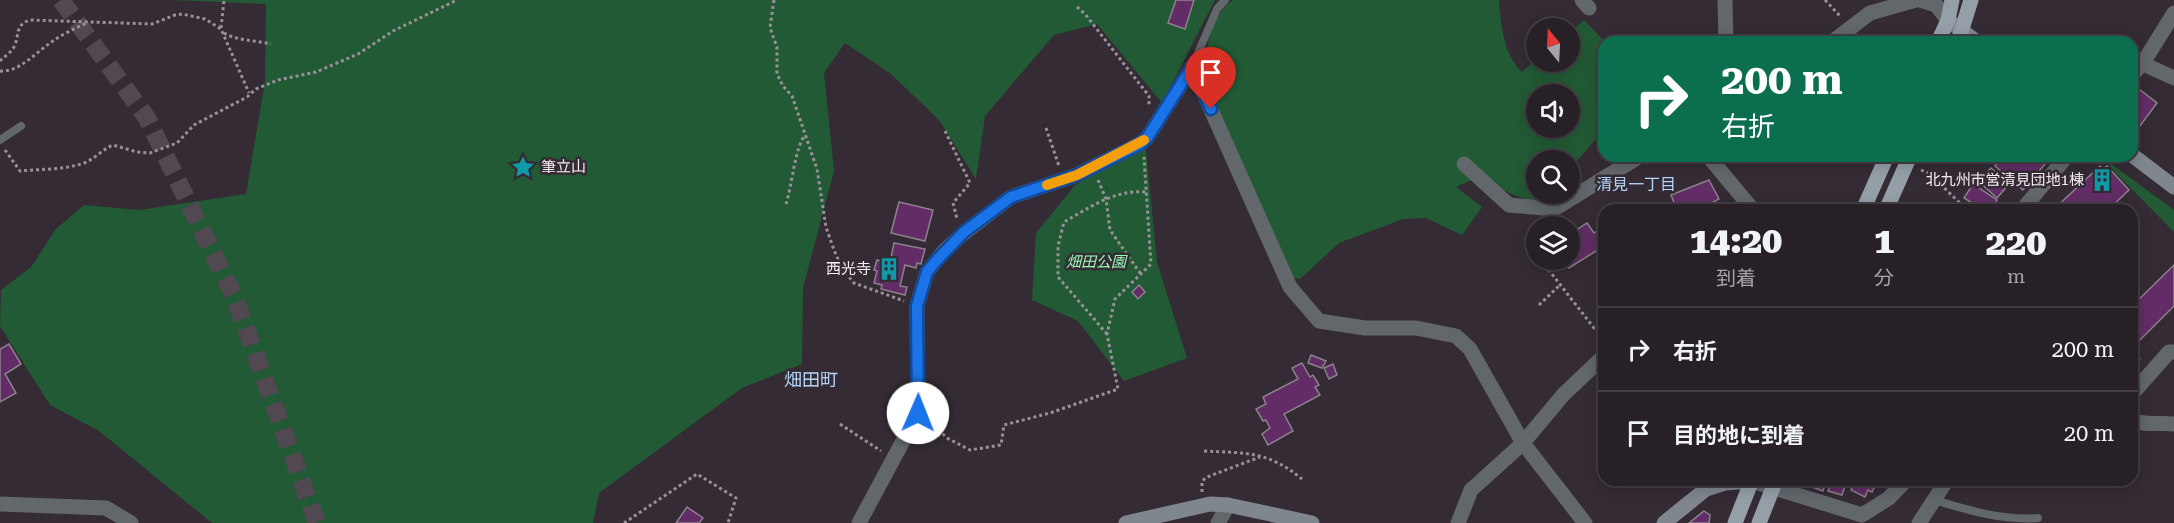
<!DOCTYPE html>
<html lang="ja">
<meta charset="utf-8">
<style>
body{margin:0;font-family:"Roboto Serif","Noto Sans JP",serif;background:#2f282f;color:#f1f3f6;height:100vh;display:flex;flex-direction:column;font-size:22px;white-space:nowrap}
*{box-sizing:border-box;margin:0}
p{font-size:20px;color:#a4a3a7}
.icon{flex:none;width:33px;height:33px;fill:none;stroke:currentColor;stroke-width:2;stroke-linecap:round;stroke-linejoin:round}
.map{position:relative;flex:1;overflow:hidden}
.drawer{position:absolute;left:1598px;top:204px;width:540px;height:282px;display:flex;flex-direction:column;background:#272027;border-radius:18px;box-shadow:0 3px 15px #0003,0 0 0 2px #433e44}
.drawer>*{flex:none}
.hud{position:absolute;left:1598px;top:36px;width:540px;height:126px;border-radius:18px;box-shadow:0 3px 15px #0003,0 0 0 2px #433e44;background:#0b6e4f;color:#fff;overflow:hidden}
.needle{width:39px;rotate:342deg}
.controls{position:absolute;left:1526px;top:18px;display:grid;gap:12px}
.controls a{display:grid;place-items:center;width:54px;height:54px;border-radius:50%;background:#272027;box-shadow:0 3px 15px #0003,0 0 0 2px #433e44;font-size:30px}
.pin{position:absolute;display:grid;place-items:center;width:51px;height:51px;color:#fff;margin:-62px -26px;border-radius:50% 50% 50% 0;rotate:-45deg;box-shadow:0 0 6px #0007}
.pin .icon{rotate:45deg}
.me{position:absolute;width:66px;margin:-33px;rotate:1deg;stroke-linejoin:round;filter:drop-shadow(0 0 4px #0008)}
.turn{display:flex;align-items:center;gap:21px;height:126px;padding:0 24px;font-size:27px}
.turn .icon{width:78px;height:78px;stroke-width:2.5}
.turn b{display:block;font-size:42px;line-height:51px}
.eta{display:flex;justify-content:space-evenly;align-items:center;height:102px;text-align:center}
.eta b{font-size:36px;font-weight:800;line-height:42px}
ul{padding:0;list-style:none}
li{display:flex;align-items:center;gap:18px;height:84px;padding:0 24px;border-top:2px solid #433e44}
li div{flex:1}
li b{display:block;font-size:22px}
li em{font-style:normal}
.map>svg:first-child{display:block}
.green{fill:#225a35;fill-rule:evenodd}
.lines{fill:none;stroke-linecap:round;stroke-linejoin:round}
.stream{stroke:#3b83b8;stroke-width:5}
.building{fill:#622d66;stroke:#8c828c;stroke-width:1.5}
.highway-tunnel{stroke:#514851;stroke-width:18;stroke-dasharray:18 9;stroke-linecap:butt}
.path{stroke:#999198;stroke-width:3;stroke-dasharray:3 3;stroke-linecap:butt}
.lane{stroke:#62676b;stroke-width:8}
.street{stroke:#62676b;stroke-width:15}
.secondary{stroke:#7f878d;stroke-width:15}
.primary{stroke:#959fa7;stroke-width:15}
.route-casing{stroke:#114b97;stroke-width:15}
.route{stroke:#1a73e8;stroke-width:10}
.slow{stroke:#f59e0b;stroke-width:10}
.labels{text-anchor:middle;stroke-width:5;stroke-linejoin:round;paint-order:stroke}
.poi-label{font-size:15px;fill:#f4eef3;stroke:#342b34;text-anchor:end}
.park-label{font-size:15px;font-style:italic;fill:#95fcb4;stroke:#342b34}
.neighbourhood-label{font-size:16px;fill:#b5d3f7;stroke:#342b34}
.quarter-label{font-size:18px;fill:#b5d3f7;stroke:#342b34}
</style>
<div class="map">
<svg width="2174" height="523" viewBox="0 0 2174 523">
<rect width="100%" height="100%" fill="#342b34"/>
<g class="green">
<path d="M172,0h1043l-53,103 -65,-79 -43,11 -69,81 -9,63 -37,-59 -48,-46 -46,-31 -21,30 10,98 -31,117 -1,76 -60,24 -143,105 -6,30h-381l-113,-92 -49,-26 -50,-79 1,-36 30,-23 25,-38 28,-24 55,5 107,-16 19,-113 1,-77z"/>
<path d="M1233,0h266c2,24 4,54 23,72l14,-12 33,2v-29l15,-13 21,22h-1l-1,89 -34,39v-10h-33v34h13c-15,16 -55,-6 -65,-20l-28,13 26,20 -20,28 -36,-17 -23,1 -64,24 -39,36 -7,-1 -89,-202c1,-25 7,-61 29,-76zM1536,94h33v34h-33z"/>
<path d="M1146,149l11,113 30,96 -63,23 -46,-60 -46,-21 4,-67 39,-48z"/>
<path d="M2110,163l64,47v22l-65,-66z"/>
</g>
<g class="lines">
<path class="stream" d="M2132,359l2,2 4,-2"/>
</g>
<g class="building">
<path d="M1176,0h18l-9,29 -17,-6z"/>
<path d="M2139,89l18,14 -20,27 -5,-4v-27z"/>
<path d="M2007,156h29l9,8 -22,26 -28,-24 6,-8 3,2z"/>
<path d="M2100,166l3,3 4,-3 22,24 -21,20h-55z"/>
<path d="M1991,168l18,16 -12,14 -19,-17z"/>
<path d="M1709,180l10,19 -6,3 4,8h-40l-6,-15z"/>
<path d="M1973,184l24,16 -6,10h-8l-19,-12z"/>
<path d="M899,202l34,8 -8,31 -34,-8z"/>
<path d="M1587,223l7,10 6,-4 4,6v11l-35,22 -6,-8h6v-25z"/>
<path d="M894,243l31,6 -4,15 -4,-1 -1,5 -11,-3 -5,21 7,1 -2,8 -24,-6 1,-4 -8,-2 3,-12 -3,-1 3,-10 13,3z"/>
<path d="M2174,265v41l-37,37 -5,-6v-31z"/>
<path d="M1139,285l6,7 -7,7 -6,-7z"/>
<path d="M9,344l12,20 -16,10 11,19 -16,9v-53z"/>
<path d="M1311,355l15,6 -4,7 -14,-5z"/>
<path d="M1302,363l8,14 3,-2 6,10 -4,2 5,8 -36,19 9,17 -25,14 -6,-11 8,-6 -4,-8 -3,1 -7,-12 10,-5 -3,-7 35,-18 -6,-11z"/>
<path d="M1333,364l4,11 -8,4 -5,-11z"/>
<path d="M1803,480h23l-3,11 -21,-8z"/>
<path d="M1832,480h15l-5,15 -14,-4z"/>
<path d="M1856,480h22l-6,12 -4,-2 -3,7 -14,-7z"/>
<path d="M687,507l16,11 -4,5h-23z"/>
<path d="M1704,511l6,4 -1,8h-20z"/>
</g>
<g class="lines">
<path class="highway-tunnel" d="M61,0l86,118 87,178 83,227"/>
<g class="path">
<path d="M774,0l-4,28 7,19v27l6,12 9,10 25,73 9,58 8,23 8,18 12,15 50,18"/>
<path d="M1825,0l15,16"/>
<path d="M1077,7l8,7 64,82v10"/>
<path d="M221,28l3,-28"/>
<path d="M224,33c13,8 31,7 47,11"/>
<path d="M0,61c5,-5 12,-9 15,-16 4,-11 1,-21 15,-25l122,4 23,-9 7,-1 23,5 16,10 28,64"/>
<path d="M0,71c19,2 37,-20 53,-30 10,-7 22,-13 34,-18"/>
<path d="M1046,128l13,38"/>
<path d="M945,131l25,52 -17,20 4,16"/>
<path d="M5,150l15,21c19,-2 42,-1 61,-7 12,-3 20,-14 32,-19l24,7 13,1 27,-10 17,-18 53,-28 9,-8 22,-9 38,-8 42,-18 35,-23 64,-31"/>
<path d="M1921,170l9,4 37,36"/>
<path d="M1098,180l8,19 4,31 30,43"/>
<path d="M786,204c6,-18 9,-57 19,-69"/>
<path d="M1530,246l6,7"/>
<path d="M1541,260l53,68 10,-1"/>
<path d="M1539,305l22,-21"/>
<path d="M1107,334l-49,-57v-31l6,-24c25,-14 51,-33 82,-30"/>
<path d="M930,421l17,17 23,12 31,-5 3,-20 46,-12 68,-24 -11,-55 8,-35 36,-35 -7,-107"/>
<path d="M840,424l41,27"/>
<path d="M1204,451c42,2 64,0 98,28"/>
<path d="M1202,492v-11l5,-4 53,-20"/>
<path d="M624,523l73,-49 39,24 -8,25"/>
</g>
<g class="lane">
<path d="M1192,67l25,-58 8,-9"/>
<path d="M0,140l21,-14"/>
<path d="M1934,500c33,10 69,21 104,18"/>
</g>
<g class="street">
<path d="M1582,0l7,8"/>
<path d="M1725,0l1,42"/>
<path d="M1920,0l16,5 12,15"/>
<path d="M1832,42l38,-29 46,-13"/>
<path d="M2141,63l33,15"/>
<path d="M1192,67l98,220 29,34 46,7h51l40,8 14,13 53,94 62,80"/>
<path d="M2132,76l14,-18 28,-45"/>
<path d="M1708,156l45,54"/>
<path d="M1464,164l45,41 45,4 86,-53"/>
<path d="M2022,210l45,-54"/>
<path d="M2132,394l37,-42h5"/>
<path d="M2132,420c13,6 28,2 42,4"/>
<path d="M1752,481l110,34 27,-17 17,-18"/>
<path d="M0,504l106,4 25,15"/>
<path d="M859,523l59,-110 -1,-107 10,-34 18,-22 19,-17 47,-36 66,-22 63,-31 7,-6 45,-71"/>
<path d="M1218,523l10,-18"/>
<path d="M1458,523l13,-33 52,-47 40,-48 41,-39"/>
<path d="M1919,523l28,-43"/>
</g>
<g class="secondary">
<path d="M1953,24l24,18"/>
<path d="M2132,155l42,32"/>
<path d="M1126,523l84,-19 18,1 84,18"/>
<path d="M1664,523l42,-34 19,-6 27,-2"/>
</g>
<g class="primary">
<path d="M1938,42l10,-22 4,-20"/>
<path d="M1958,42l13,-42"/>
<path d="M1863,210l24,-54"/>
<path d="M1886,210l24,-54"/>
<path d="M1735,523l17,-43"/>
<path d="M1759,523l17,-43"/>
</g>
</g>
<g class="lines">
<g class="route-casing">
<path id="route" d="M918,413l-1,-107 10,-34 9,-11 28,-29 47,-35 66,-22 63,-31 7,-6 45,-71 19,42"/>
</g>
<use href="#route" class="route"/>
<path class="slow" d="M1047,185l30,-10 67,-35"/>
</g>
<defs>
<g id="sight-bare" transform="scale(1.8)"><path d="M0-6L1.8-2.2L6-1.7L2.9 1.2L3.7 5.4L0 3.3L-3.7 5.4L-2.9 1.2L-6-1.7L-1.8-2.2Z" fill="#0f9aa8" stroke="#342b34" stroke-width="2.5" paint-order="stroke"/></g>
<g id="building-bare" transform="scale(1.8)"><path d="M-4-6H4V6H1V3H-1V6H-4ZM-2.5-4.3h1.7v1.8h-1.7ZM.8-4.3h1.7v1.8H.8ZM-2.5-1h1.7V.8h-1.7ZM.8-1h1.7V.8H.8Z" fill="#0f9aa8" stroke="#342b34" stroke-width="2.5" paint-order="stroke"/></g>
</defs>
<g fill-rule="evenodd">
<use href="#sight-bare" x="523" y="167"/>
<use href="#building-bare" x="2102" y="180"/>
<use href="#building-bare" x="889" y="269"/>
</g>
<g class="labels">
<g class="poi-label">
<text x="541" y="172" text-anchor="start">筆立山</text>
<text x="2084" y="185">北九州市営清見団地1棟</text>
<text x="871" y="274">西光寺</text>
</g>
<g class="park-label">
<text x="1096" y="267">畑田公園</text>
</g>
<g class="neighbourhood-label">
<text x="1636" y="190">清見一丁目</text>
</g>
<g class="quarter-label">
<text x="811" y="386">畑田町</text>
</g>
</g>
</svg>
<div class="controls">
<a><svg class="needle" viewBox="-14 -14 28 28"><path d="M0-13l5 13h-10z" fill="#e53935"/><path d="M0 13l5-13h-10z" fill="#a4a3a7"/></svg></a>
<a><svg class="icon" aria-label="sound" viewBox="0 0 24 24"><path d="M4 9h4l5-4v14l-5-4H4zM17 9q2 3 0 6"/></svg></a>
<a><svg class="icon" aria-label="search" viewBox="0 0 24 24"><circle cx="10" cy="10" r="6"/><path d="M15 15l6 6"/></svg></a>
<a><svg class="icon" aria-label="layers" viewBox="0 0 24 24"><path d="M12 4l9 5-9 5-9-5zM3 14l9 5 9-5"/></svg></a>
</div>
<div class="pin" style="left:1211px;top:109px;background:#d93025"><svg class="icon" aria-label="arrive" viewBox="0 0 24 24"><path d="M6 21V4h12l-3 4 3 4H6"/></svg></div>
<svg class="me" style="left:918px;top:413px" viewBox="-20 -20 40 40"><circle r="19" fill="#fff"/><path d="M0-13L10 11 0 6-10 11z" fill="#1a73e8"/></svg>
<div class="hud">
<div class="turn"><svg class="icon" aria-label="right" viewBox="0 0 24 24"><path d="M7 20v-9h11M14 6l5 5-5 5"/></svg><div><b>200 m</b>右折</div></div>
</div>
<section class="drawer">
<div class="eta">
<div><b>14:20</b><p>到着</p></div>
<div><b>1</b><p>分</p></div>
<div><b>220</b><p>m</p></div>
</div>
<ul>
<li><svg class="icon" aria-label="right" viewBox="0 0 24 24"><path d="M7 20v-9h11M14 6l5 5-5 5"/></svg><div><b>右折</b></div><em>200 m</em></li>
<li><svg class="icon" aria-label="arrive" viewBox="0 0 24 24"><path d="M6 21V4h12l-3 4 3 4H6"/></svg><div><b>目的地に到着</b></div><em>20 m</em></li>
</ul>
</section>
</div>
